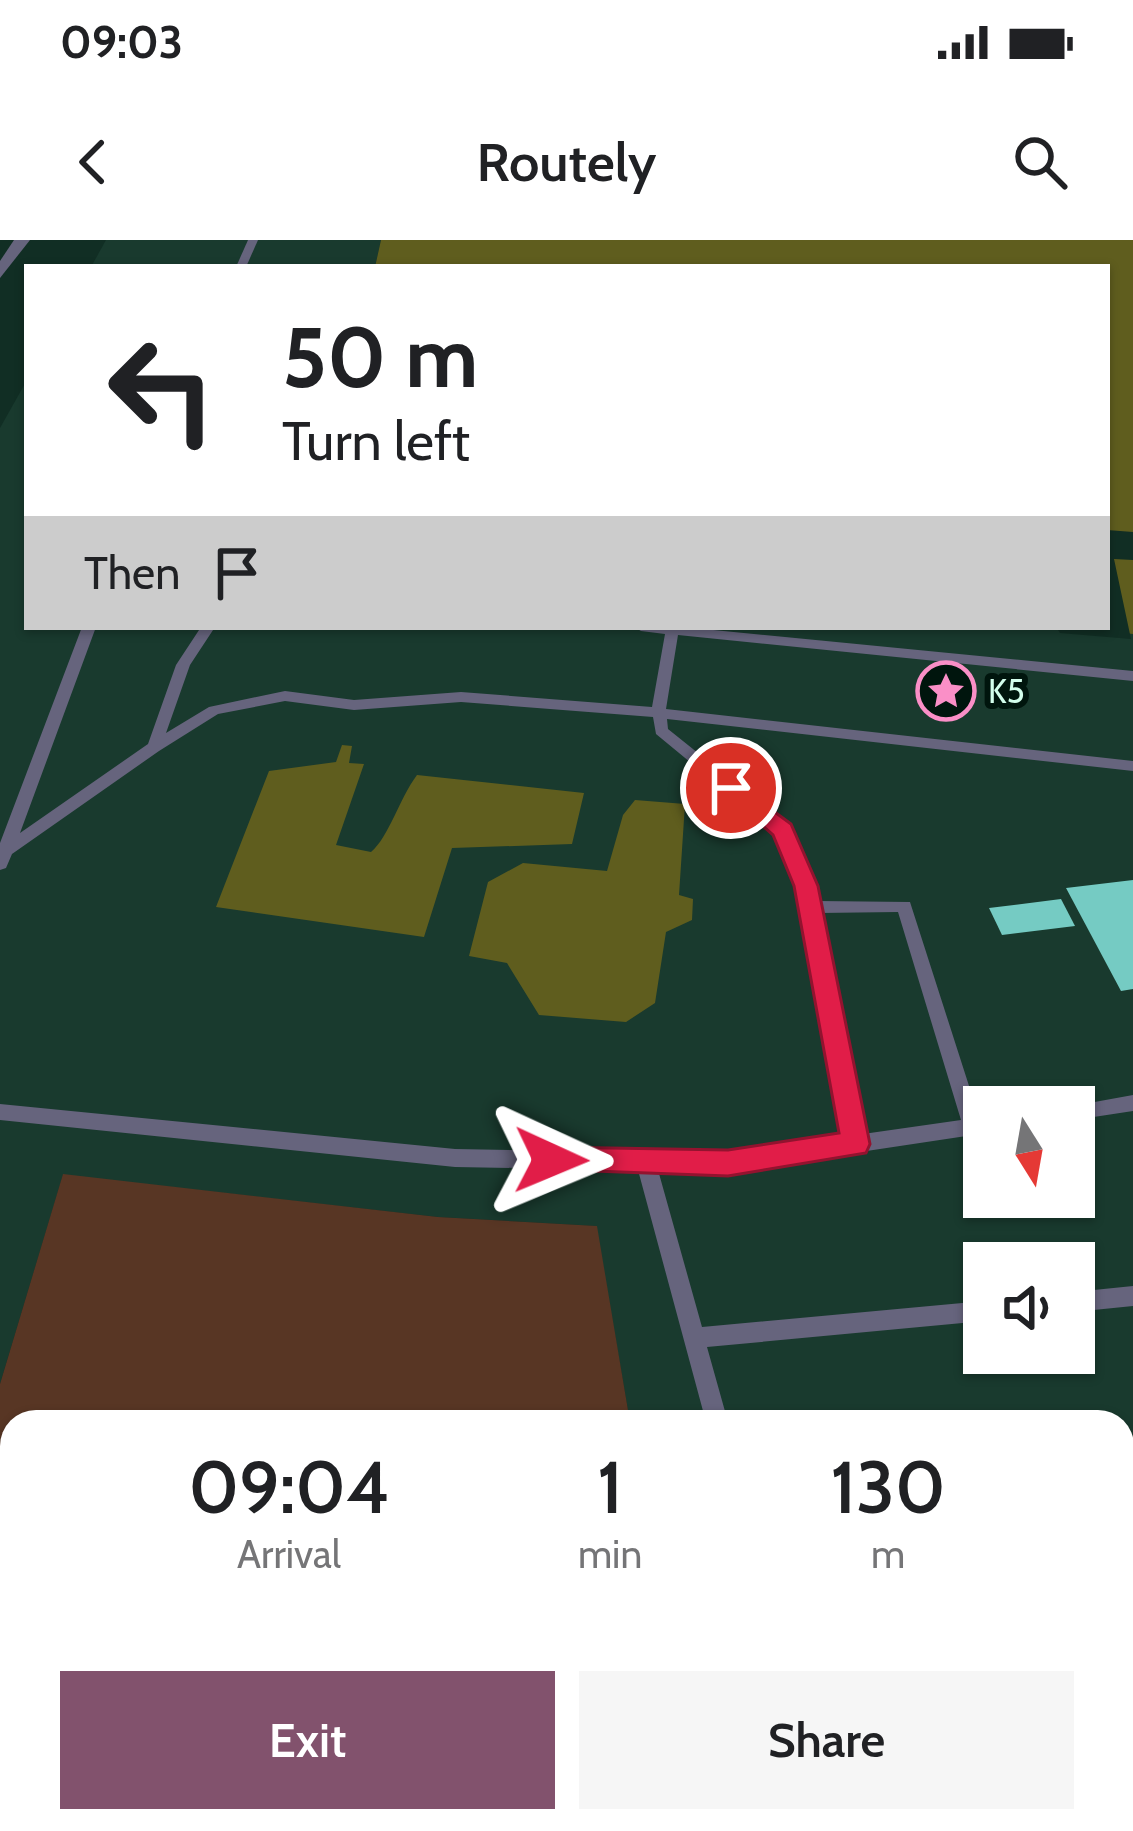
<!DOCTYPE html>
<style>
body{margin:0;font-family:Cabin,sans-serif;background:#f6f6f6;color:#202124;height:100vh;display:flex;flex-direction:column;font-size:45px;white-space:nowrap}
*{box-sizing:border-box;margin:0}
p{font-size:39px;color:#757577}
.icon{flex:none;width:66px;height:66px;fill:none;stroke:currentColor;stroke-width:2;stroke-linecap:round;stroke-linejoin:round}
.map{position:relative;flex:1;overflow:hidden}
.panel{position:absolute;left:0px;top:1170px;width:1134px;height:423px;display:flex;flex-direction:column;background:#fff;border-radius:36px 36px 0 0;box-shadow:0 3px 9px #0004}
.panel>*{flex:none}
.banner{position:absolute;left:24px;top:24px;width:1086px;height:366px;border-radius:0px;box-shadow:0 3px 9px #0004;background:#fff;color:#202124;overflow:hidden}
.needle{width:78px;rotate:169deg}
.controls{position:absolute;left:963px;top:846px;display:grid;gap:24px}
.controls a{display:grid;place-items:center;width:132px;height:132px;border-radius:0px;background:#fff;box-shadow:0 3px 9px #0004;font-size:60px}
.pin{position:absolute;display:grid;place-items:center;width:102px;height:102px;color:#fff;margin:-51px;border:6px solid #fff;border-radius:50%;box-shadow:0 3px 12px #0007}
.me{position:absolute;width:132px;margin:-66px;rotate:91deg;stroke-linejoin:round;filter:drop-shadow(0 0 9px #0008)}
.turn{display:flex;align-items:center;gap:42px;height:252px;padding:0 60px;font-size:54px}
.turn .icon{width:156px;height:156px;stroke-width:2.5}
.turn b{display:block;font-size:84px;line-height:102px}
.then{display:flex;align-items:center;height:114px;padding:0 60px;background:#0003;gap:24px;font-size:45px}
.eta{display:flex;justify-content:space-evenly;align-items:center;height:204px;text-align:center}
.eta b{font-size:72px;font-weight:600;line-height:84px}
.button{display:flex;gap:24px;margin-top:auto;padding:24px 60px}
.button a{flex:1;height:138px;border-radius:0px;background:#82526d;color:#fff;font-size:48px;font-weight:600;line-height:138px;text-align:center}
.button a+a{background:#f6f6f6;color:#202124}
.status{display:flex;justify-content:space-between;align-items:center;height:84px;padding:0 60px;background:#fff;direction:ltr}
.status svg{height:33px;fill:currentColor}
header{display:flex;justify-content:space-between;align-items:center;height:156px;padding:0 60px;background:#fff;font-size:54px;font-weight:600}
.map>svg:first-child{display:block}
.built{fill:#193a2e;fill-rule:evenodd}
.green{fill:#583624}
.water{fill:#5f5d1e}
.pier{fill:#112e24}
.building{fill:#75cbc3}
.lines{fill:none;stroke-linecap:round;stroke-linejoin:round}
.lane{fill:#66647d;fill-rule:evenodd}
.street{fill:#66647d;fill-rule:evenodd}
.route{fill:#e11d48;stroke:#92132f;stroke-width:3}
.labels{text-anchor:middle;stroke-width:12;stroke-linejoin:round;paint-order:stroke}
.far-poi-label{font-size:33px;fill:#d3feec;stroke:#00150d;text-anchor:start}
</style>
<div class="status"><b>09:03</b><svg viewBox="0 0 49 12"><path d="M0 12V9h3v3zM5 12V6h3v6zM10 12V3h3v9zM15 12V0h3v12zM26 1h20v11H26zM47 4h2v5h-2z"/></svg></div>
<header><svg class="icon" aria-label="back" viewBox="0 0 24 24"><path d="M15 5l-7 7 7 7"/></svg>Routely<svg class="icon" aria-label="search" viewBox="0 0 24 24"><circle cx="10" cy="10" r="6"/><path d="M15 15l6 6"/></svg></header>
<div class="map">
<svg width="1133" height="1591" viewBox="0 0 1133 1591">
<rect width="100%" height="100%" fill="#112e24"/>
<g class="built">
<path d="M106,0h275l-6,27h-284z"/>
<path d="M27,140v247h1035l71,7v1197h-433l-2,-10h424v-399h-492l-34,-196 -158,-9 -375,-42 -63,209v-956zM984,867h90v90h-90zM984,1023h90v90h-90z"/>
<path d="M12,1258v323h21l-1,10h-32v-325z"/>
</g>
<g class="green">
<path d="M63,934l375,43 159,9 33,196h-618v76l-12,8v-122z"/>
<path d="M33,1581h665l2,10h-668z"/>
</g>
<g class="water">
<path d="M381,0h752v394l-71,-7h45v-360h-732z"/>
<path d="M342,505l10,1 -3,17 15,1 -28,81 35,7c18,-15 28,-53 46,-77l167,18 -12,51 -120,4 -28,89 -208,-30 53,-136 67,-9z"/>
<path d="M635,560l50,4 -6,91 14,4 -1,21 -26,12 -11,71 -29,19 -87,-7 -32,-52 -38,-7 19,-74 35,-19 84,8 16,-56z"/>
</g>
<path class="pier" d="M1107,290l26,2v28l-19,-1 17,80 -71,-6 -4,-6h51z"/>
<g class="building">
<path d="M1133,640v109l-12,2 -55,-103z"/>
<path d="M1061,659l14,27 -73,9 -13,-27z"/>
</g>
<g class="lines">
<g class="lane">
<path d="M248,0h10l-12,27h-10z"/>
<path d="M82,387h14l-76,206 128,-89 28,-79 25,-38h14l-25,38 -24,68 43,-26 76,-16 69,9 107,-8 191,15 13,-73 -24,-3 -7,-4h49l450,44v10l-455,-46 -12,74 467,52v10l-466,-52 1,10 121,97 25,60 3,15 93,1 69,215h5v16l-11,2 -246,37 -69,-2 44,157 282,-26v20l-277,26 21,75h-22l-68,-252 -183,-3 -455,-47v-16l455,45 272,5 117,-17 -46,-251 -22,-53 -120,-99 -3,-17 -192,-15 -107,8 -69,-9 -67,13 -59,37 -147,103 -6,14 -6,2v-27zM898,672l63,208 -98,14 -44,-221z"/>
<path d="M1133,855v16l-59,9v-13h-7z"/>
<path d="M1133,1046v20l-59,6v-20z"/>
<path d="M1133,1271v24l-11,2v-24z"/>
<path d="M1133,1452v26l-11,1v-26z"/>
</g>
<path class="street" d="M14,0h16l-30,38v-17z"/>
</g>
<path class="route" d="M731,540l60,44 27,62 52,258 -4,9 -138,23 -188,-7 -4,-9 4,-9 11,-4 177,3 111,-17 -45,-247 -21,-51 -53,-47z"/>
<defs>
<g id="sight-ring" transform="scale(3)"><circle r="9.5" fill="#00150d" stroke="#fa8fc7" stroke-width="1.5"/><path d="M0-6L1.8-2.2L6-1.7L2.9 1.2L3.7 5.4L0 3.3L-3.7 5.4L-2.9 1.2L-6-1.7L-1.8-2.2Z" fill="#fa8fc7"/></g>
</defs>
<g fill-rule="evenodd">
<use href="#sight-ring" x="946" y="451"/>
</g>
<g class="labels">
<g class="far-poi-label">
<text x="988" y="463">K5</text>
</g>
</g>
</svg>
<div class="controls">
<a><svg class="needle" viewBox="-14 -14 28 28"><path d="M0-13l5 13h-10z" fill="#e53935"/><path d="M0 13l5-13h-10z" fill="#757577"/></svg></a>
<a><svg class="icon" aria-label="sound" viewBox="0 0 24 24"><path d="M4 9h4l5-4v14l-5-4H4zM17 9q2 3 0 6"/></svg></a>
</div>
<div class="pin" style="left:731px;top:548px;background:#d93025"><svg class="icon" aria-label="arrive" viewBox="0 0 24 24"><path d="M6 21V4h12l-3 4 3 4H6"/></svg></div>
<svg class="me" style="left:551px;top:920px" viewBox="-20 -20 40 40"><path d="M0-17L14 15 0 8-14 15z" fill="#e11d48" stroke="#fff" stroke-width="4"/></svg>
<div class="banner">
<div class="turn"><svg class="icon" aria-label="left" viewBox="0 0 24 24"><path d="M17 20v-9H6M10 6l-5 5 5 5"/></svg><div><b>50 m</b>Turn left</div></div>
<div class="then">Then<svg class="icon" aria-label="arrive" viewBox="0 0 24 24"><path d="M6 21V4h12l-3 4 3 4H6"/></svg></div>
</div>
<section class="panel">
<div class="eta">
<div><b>09:04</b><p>Arrival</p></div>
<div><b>1</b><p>min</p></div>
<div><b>130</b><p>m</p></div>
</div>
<div class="button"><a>Exit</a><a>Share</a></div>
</section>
</div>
